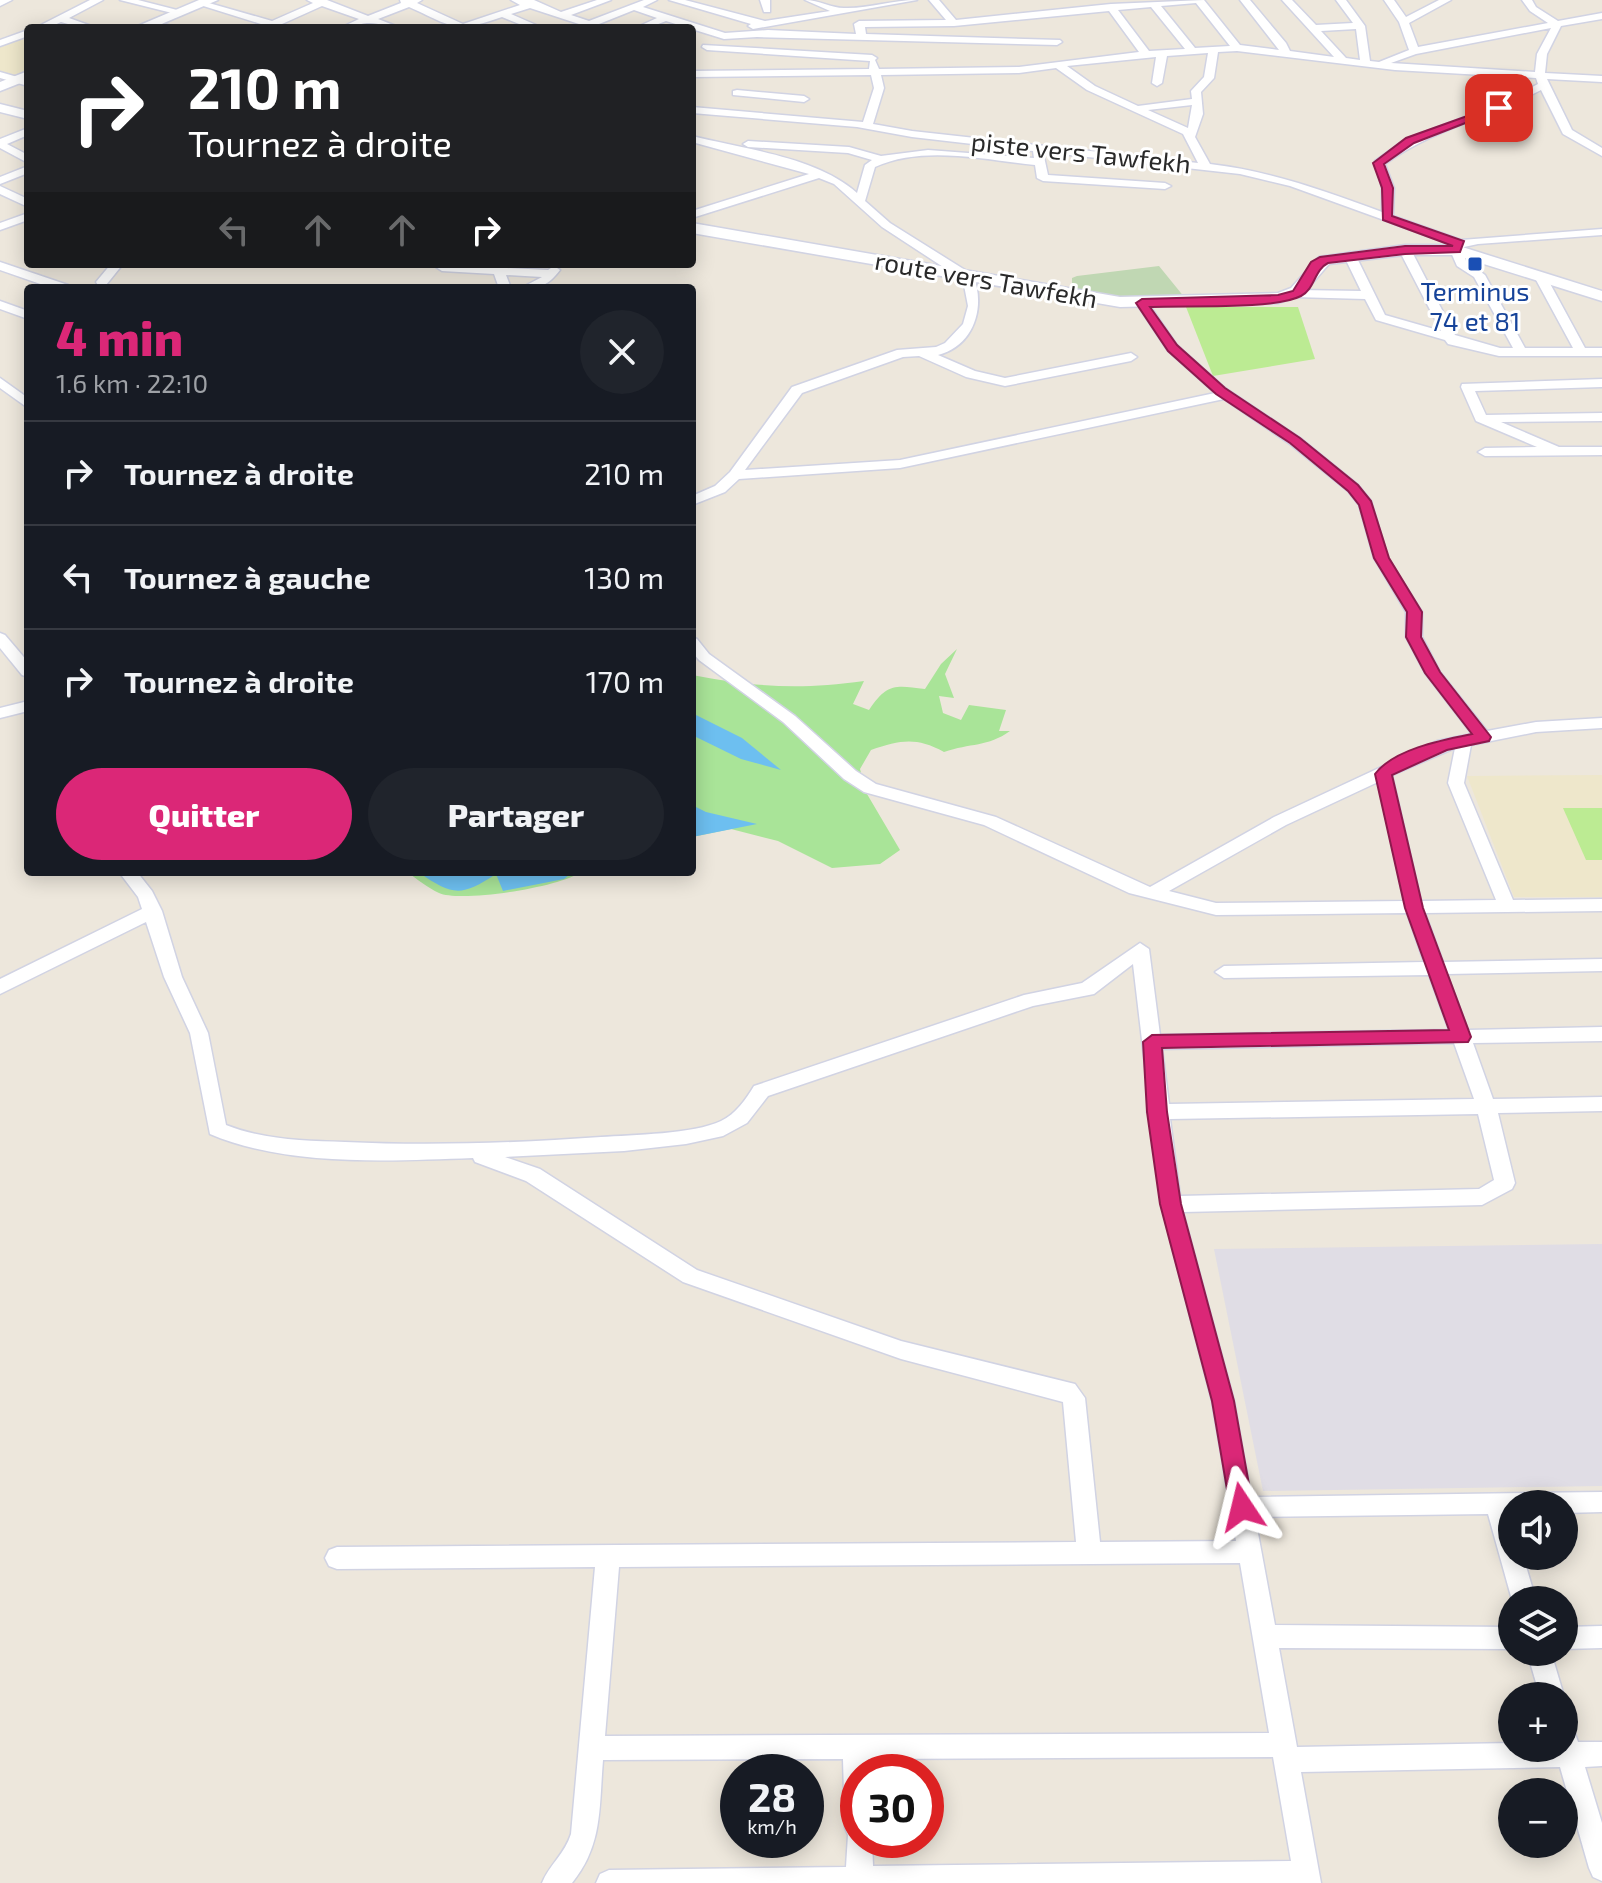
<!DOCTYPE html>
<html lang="fr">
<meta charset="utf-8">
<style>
body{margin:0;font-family:"Exo 2",sans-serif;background:#20242c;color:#f1f3f6;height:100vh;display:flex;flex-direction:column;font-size:30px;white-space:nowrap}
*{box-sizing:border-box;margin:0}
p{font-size:26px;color:#9ea1a6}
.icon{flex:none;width:44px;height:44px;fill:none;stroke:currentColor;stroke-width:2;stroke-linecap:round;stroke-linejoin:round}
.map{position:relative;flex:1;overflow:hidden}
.panel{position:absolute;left:24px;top:284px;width:672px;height:592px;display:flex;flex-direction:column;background:#171b24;border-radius:8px;box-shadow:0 4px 20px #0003}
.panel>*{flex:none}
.hud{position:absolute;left:24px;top:24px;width:672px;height:244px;border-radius:8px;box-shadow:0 4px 20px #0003;background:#202124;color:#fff;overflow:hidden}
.buttons{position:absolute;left:1498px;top:1490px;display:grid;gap:16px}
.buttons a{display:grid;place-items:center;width:80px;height:80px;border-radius:50%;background:#171b24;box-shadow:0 4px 20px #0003;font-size:40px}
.speed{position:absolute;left:720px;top:1754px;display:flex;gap:16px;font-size:40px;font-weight:700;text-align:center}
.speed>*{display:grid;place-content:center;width:104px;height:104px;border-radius:50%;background:#171b24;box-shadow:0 4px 20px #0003;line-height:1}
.speed small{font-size:20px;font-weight:400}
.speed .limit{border:12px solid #d22;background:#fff;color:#111}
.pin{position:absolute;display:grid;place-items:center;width:68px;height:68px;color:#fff;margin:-34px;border-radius:16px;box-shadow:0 4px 12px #0006}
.me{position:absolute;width:88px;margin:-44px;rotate:350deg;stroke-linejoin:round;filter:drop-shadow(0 0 6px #0008)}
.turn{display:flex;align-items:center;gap:28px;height:168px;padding:0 32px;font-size:36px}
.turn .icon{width:104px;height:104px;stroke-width:2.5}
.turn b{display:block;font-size:56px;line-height:68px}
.lanes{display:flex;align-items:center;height:76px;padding:0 32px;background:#0003;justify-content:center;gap:40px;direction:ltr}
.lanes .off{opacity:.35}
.round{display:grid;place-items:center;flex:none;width:84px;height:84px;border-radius:42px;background:#20242c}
.headline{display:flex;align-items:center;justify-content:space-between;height:136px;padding:0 32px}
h1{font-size:48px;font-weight:800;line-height:60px;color:#db2777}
.button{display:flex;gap:16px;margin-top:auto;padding:16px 32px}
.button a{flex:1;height:92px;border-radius:48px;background:#db2777;color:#fff;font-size:32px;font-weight:800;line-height:92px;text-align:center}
.button a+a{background:#20242c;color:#f1f3f6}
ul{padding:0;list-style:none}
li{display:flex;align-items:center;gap:24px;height:104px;padding:0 32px;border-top:2px solid #363941}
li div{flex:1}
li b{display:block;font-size:30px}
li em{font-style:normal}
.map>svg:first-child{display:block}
.industrial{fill:#e0dde5}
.education{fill:#eee7cb}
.green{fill:#a9e498}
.cemetery{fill:#c0d7b3}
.pitch{fill:#bceb93}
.water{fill:#6dbff0}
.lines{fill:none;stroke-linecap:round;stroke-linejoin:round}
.minor-casing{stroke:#d1d3e3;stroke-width:3}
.tertiary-casing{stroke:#d1d3e3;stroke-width:3}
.secondary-casing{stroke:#d1d3e3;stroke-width:3}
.minor{fill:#fff;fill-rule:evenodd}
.tertiary{fill:#fff;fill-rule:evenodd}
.secondary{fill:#fff;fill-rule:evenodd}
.route{fill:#db2777;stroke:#8e194d;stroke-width:2}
.transit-dot{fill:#1a4fb4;stroke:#fff;stroke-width:3}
.labels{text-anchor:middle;stroke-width:6;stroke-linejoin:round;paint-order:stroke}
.far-street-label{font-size:26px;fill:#2a2a2a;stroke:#fff}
.far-transit-label{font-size:26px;fill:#164399;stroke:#fff}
</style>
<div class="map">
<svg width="1602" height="1883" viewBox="0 0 1602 1883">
<rect width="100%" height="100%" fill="#ede7dc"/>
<path class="industrial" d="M1602,1244v242l-339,5 -49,-242z"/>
<g class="education">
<path d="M20,37l8,2v34l-11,4 -17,-5v-27z"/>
<path d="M1602,775v122h-88l-47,-121z"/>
</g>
<g class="green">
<path d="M957,649l-12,25 9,24 -15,-2 4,17 18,7 8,-15 37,5 -7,21h11c-22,16 -40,12 -66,21 -28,-15 -43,-12 -73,-2l-11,19 7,25 33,56 -20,14 -48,4 -54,-27 -47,-12 -39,8v-162c64,12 107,15 172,6l-11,23 16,6c18,-27 26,-25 56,-21l16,-25z"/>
<path d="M407,872h174c-20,15 -120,31 -142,21 -11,-5 -22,-14 -32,-21z"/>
</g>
<path class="cemetery" d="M1159,266l26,32 -56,2 -57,-8v-14l5,-2z"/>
<g class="pitch">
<path d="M1186,307h112l17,52 -102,17z"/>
<path d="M1563,808h39v52h-16z"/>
</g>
<g class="water">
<path d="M692,713l50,25 39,32 -40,-11 -49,-24z"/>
<path d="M692,805l14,7 51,12 -65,13z"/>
<path d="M418,872h155l-9,7 -61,12 -7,-17c-35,23 -43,22 -78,-2z"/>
</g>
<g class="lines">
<g class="minor-casing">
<g id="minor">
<path d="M0,0h12l-12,6z"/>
<path d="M90,0h13l-34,18 28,10h-15l-21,-6 -13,6h-13z"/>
<path d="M120,0h18l47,12 -5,3z"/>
<path d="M307,0h20l41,16 33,-13 -1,-3h22l-5,3 46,21 57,-19 -9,-5h23l27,12 36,-12h14l-40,15 18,6 55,-21h13l-14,7 82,26 43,-3 88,4 -2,-10 5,-3 87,-1 -17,-20h10l17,20 155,-16 93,-4 36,45 39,5 -39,-50h10l36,43 4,8 44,6 -52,-57h10l24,25 37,-2 -17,-23h10l19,26 5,35 9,1 30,-12 -10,-28 -15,-22h10l12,17 33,-17h12l-42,23 9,24 130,-24 -18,-12 -8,-11h10l4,7 22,14 44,-8v6l-41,7 -14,28 -2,19 57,3v6l-55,-3 25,51 30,18v8l-39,-22 -22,-44c-52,27 -109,40 -156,74l9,24 -1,28 68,24 141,-11v6l-124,9 -14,3 -2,3 4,11 19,14 40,73h48l-38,-70 6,-4 6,4 38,70h17v8h-103l-51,-12 -3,-4 -69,-20 -11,-21 -71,-2v-6l4,-1 63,1 -17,-35 6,-4 6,4 29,59 56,16 -42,-81 6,-4 6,4 44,85 45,13h13l-39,-71 -17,-11 -7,-16 3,-5 -163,-59 -50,-12 -197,-22 5,23 117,8 6,3 -6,3 -122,-8 -6,-3 -2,-13c-51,-5 -111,-20 -160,2l-10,34 25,22 83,52c13,32 1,71 -35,80l37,16 30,7 126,-25 6,4 -6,4 -126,25 -39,-9 -47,-21 -16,1 -101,36 -57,77 155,-10 315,-67 -47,-42 -32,-48 10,-3 31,45 48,43 75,50 58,47 13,16 17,57 34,54v25l18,35 47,59 49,-9 66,-4v10l-66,4 -65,13 -7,38 49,117 89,-1v12l-177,2 18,49 159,-3v12l-155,3 21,56 134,-3v14l-129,2 20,56 109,-2v14l-104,2 17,70 -3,6 -30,16 -299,7 51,189 17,96 351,-5v20l-38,1v-9h-52v52h11l13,44h-24l-24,-86 -233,3 20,108 237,2v22l-233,-1 18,99 215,-4v5h52v-23l9,3 5,14h24v24l-17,1 17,56v58l-9,-4 -4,-9 -29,-101 -259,5 20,111h-725l4,-9 9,-4 237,-3 2,-32 -3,-7 -2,-69 -240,1c-4,47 0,85 -31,123h-30c7,-18 23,-29 29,-49l24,-267 -258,2 -8,-3 -4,-8 4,-8 8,-3 739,-5 -13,-140 -162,-43 -218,-77 -157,-101 -51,-19 -2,-4c-83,3 -186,9 -263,-24l-20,-101 -26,-56 -18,-55 -146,72v-15l142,-70 -4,-12 -19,-25h18l15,19 10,20 20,66 26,56 18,92c38,15 79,16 119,17 86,4 171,1 256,-5 31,-2 93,-3 120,-16 15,-7 25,-22 33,-35l270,-91 58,-12 58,-40 9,6 11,86 289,-5 -20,-55 -205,3 -9,-6 9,-6 200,-4 -17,-49 -191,2 -87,-22 -145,-68 -120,-33 -20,-13 -61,-57 -84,-62 -7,-8v-15l5,2 12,15 86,62 61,55 20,13 120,33 154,70 124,-70 163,-76 35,-7 -47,-61 -19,-36v-25l-32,-54 -15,-53 -11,-14 -58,-47 -66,-45 -324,69 -161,11 -14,13 -33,13v-9l23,-10 15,-14 62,-85 105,-37 39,-3 9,-4 18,-19 5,-18 -5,-26 -81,-53 -48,-43 -15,-6 -127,40v-7l117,-37 -117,-32v-6c52,13 125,21 165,57l8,-28 7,-5 -24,-7 -100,-6 -5,-3 5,-3 101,6 32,9 47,-6 106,8 -1,-7 -121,-14 -55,-10 -165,-14v-6l171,15 11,-34 -3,-13 -179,2v-6l177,-2 1,-8 -163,-11 -5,-3 1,-2 169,10 5,3 -2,2 4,9 140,-2 120,-15 -30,-41 -155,15 -89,1 1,7 194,6 2,2 -5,3 -300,-8 -33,2 -58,-18 -18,7h-13l22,-10 -23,-8 -35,14 6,4h-22l-1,-3 -52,-17 -19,6 32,14h-14l-27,-11c-49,17 -48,10 -93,-10l-31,12 23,9c-11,0 -24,-6 -34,-5 -10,1 -16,5 -27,5l19,-9 -37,-13 -40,18 8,4h-27l1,-3 -67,-21 5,-3 70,20 41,-18zM1196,3l34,43 -35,2 -34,-42zM1151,7l34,42 -36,2 -31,-41zM1551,28l-14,26 -2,18 -144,-9 25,-9zM1356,29l4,31 -14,-2 -25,-27zM1237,51l158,19 141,8 2,6 -43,22 -89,33 -31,22 7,27v24c-57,-21 -112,-41 -172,-48l-15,-27 8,-23 -2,-22 13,-14 4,-26zM1208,53l-4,24 -13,14 1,8 -54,7 -43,-20 -28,-20 89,-9 -4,26 5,3 5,-3 5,-27zM1056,68l31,22 96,44 15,29 -286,-32 -39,-7 11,-36 -3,-13 138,-2zM1192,105l-4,23 -40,-18zM1455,748l-7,35 48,117 -75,1 -29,-126zM1378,782l26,119 -188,2 -47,-12 117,-66zM1133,964l17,144 -3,4 4,5 10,87 51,197 24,140 -136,1 -15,-144 -10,-14 -174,-43 -204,-71 -157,-101 -35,-12 119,-6 62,-7 37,-8 24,-13 21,-27 265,-90 61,-12zM1454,1043l20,56 -305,5 -7,-55zM1478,1114l16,66 -15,9 -299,7 -10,-77zM1240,1563l29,170 -664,3 14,-169zM1273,1757l18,104 -418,5 -1,-26h-14v-68h11l-1,-13z"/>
<path d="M669,0h16l80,21 65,-10 -25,-11c14,0 26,8 39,8 24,1 48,-8 73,-8l-164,29 -5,-3 3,-2z"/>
<path d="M760,0h10v12h-6z"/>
<path d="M151,21l21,5 2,2 -26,-2v-4z"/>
<path d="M28,30v6l-28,10v-6z"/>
<path d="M0,72l28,8v6l-28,-8z"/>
<path d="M737,90l67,6 5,3 -5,3 -71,-7v-4z"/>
<path d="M28,128v7l-21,9 21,11v8l-28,-15v-9z"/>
<path d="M28,166v7l-28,11v-7z"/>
<path d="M0,186l28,13v8l-28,-13z"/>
<path d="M28,213v7l-28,10v-7z"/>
<path d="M0,262l68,23 2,3h-18l-52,-18z"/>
<path d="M111,264h12l-17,21h-8l-2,-3z"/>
<path d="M438,264l57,3v-3h12v4l41,2 6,-4 6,4c-12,16 -20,18 -39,18l21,-11 -36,-2 5,13h-12l-5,-14 -52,-3 -6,-4z"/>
<path d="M0,301l28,10v8l-28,-10z"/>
<path d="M0,378l28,20v10l-28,-20z"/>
<path d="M1602,379v8l-127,4 11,24 116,-2v8l-101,1 58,25h43v8l-117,1 -7,-4 7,-4 52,-1 -61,-26 -15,-34 1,-3z"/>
<path d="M0,633l5,2 23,27v15l-6,-2 -22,-27z"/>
<path d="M28,701v10l-28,7v-10z"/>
<path d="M1602,1626v22l-38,1v-22z"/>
<path d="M1527,1652h24l13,44v1l-24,-1z"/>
</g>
</g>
<g class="tertiary-casing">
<g id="tertiary">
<path d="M0,104l28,7v8l-28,-7z"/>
<path d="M692,223l428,74 158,-4 13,-5 28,-31 86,-12h51l146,46v10l-147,-46h-50l-76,9 -27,31 -24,8 -158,4 -428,-74z"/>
</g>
</g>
<g class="secondary-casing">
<g id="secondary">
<path d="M199,0h19l-66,28h-19z"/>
<path d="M28,71v9l-28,11v-9z"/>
</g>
</g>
<use href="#minor" class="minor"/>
<use href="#tertiary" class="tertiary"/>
<use href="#secondary" class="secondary"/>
</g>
<path class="route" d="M1495,106l9,2 -90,35 -30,21 9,24 -1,28 72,25 -4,11 -55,2 -77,9c-14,7 -13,26 -27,33 -27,14 -117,9 -151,11l27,38 48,43 75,50 58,47 13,16 18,57 33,54 -1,25 19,35 51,65 -2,4 -42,9 -55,25 31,133 48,129 -3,5 -306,6 5,64 14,92 53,197 19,106 -3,7 -8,3 -9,-3 -3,-7 -18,-106 -52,-197 -13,-92 -4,-70 9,-7 297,-5 -44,-122 -30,-134c19,-25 67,-34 97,-40l-47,-61 -19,-36 1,-25 -33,-54 -15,-53 -11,-14 -58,-48 -74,-49 -48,-43 -32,-48 6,-4 136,-4 15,-4 18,-29 9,-5 85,-11h48l-70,-26 -1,-32 -9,-25 33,-25z"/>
<rect class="transit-dot" x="1467" y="256" width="16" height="16" rx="4"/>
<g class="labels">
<g class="far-street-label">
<text transform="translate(1081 153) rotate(6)" y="9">piste vers Tawfekh</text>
<text transform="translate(986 280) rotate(10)" y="9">route vers Tawfekh</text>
</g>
<g class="far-transit-label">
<text x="1475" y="301">Terminus<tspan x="1475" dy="30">74 et 81</tspan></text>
</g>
</g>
</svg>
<div class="buttons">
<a><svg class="icon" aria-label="sound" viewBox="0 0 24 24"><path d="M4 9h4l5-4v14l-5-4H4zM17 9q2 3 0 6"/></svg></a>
<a><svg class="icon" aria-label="layers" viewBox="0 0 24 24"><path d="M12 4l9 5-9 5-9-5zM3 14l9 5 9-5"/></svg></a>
<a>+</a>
<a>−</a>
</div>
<div class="speed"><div>28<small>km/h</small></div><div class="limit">30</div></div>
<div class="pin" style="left:1499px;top:108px;background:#d93025"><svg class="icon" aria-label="arrive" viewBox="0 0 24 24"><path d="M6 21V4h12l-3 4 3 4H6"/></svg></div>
<svg class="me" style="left:1242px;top:1507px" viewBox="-20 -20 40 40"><path d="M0-17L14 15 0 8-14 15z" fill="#db2777" stroke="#fff" stroke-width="4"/></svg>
<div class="hud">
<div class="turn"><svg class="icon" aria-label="right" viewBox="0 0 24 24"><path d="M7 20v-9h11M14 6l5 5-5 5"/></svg><div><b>210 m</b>Tournez à droite</div></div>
<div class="lanes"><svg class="icon off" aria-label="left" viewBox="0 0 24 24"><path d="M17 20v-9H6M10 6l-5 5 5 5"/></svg><svg class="icon off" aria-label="ahead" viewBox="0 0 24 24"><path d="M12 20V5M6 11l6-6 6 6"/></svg><svg class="icon off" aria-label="ahead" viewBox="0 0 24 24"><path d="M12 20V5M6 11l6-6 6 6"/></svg><svg class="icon" aria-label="right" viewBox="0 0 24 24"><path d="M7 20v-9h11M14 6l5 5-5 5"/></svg></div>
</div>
<section class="panel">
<div class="headline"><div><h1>4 min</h1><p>1.6 km · 22:10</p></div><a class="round"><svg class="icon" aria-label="close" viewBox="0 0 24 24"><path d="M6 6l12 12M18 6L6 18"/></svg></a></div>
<ul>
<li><svg class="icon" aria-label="right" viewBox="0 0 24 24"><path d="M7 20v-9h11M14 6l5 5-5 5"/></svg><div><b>Tournez à droite</b></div><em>210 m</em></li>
<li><svg class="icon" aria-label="left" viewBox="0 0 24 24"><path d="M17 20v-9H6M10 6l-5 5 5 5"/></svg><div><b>Tournez à gauche</b></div><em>130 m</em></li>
<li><svg class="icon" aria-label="right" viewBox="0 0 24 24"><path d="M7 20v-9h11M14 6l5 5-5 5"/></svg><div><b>Tournez à droite</b></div><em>170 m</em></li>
</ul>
<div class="button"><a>Quitter</a><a>Partager</a></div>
</section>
</div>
